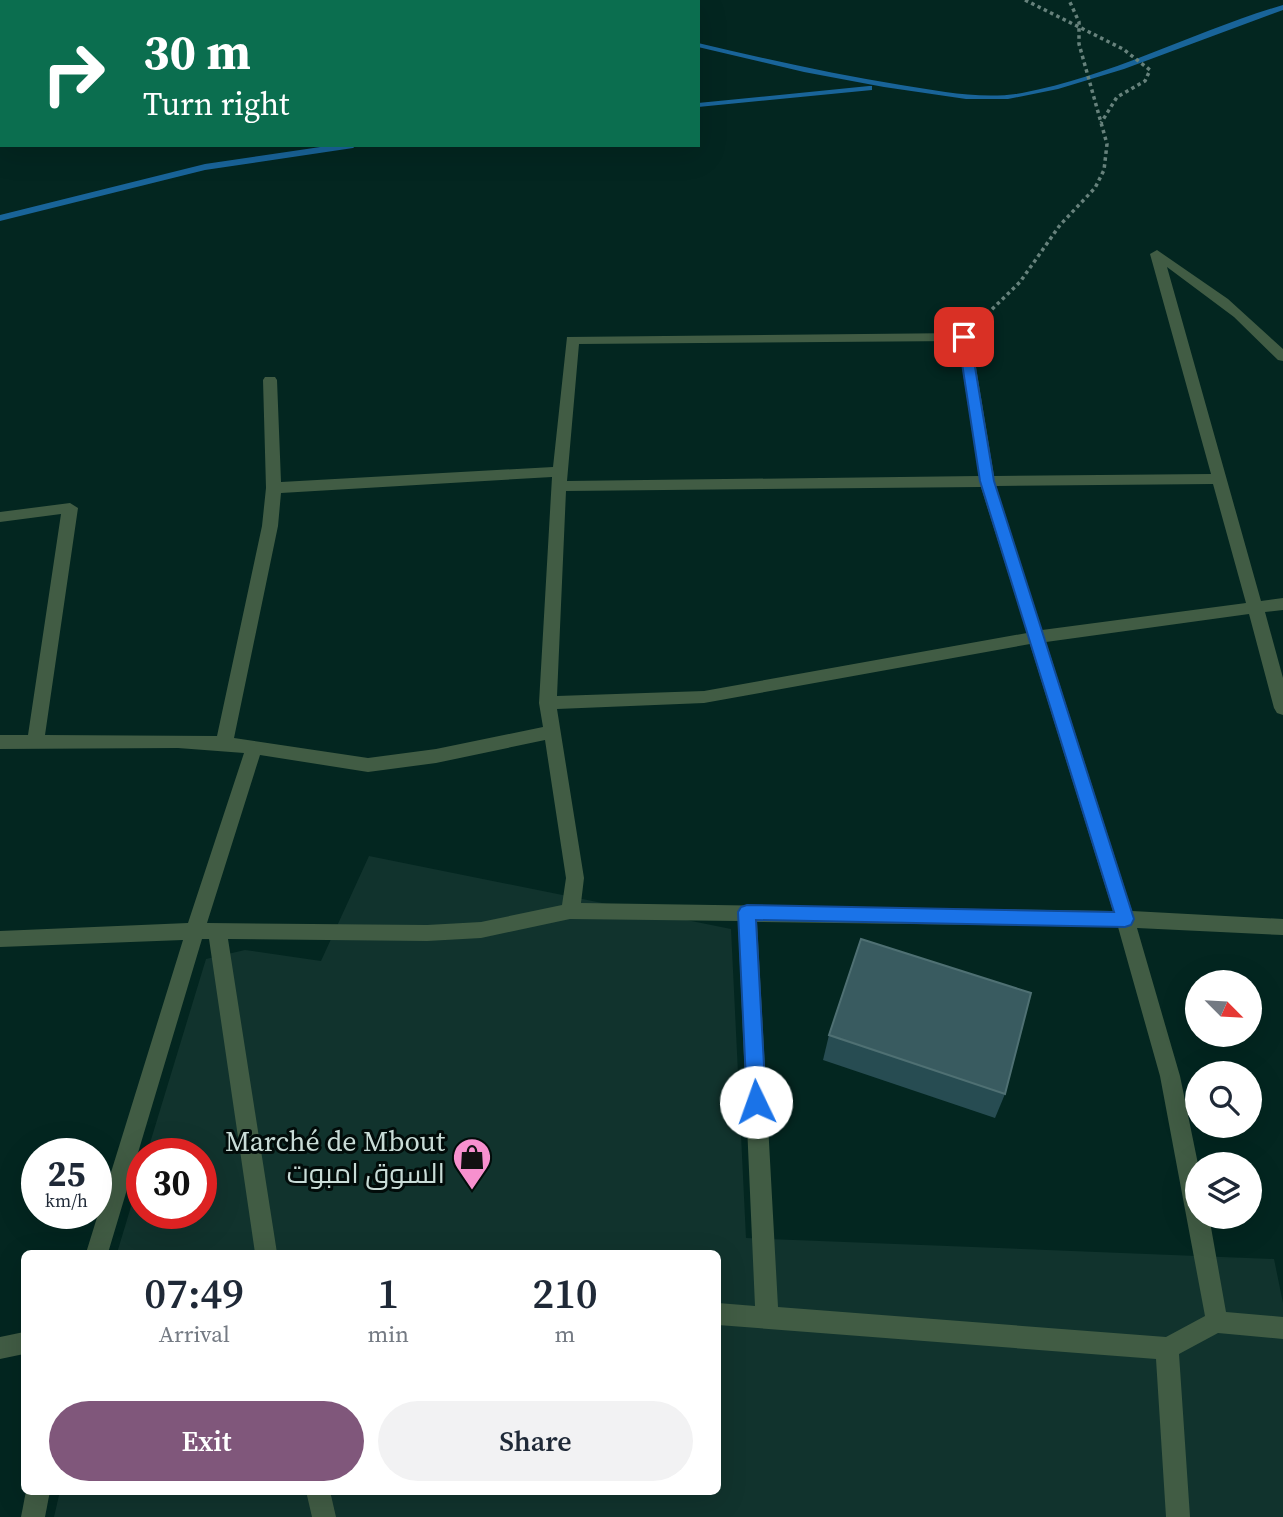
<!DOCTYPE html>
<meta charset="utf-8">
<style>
body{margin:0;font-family:"Source Serif 4",Cairo,serif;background:#f2f2f3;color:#1f2937;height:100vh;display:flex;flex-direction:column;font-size:26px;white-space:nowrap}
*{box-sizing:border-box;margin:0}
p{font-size:23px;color:#747a83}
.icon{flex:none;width:38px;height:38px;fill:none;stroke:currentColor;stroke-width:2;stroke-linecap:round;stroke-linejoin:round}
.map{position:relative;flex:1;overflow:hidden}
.sheet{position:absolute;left:21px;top:1250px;width:700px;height:245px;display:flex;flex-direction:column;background:#fff;border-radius:10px;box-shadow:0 7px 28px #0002}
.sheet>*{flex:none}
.banner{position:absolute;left:0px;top:0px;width:700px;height:147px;box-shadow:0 7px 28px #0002;background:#0b6e4f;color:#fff;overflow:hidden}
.needle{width:46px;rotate:114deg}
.fabs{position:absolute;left:1185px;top:970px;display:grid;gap:14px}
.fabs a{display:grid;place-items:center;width:77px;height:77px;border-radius:50%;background:#fff;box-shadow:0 7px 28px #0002;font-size:35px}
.speed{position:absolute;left:21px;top:1138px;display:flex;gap:14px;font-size:35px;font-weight:700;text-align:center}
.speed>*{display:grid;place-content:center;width:91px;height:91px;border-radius:50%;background:#fff;box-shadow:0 7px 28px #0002;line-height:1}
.speed small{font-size:18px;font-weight:400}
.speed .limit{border:10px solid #d22;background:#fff;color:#111}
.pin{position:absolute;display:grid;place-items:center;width:60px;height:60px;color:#fff;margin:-30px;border-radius:14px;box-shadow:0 4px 10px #0006}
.me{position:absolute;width:77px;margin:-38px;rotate:357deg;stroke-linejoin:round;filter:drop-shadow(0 0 5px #0008)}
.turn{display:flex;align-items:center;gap:24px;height:147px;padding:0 28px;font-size:32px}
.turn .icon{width:91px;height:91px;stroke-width:2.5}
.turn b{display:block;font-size:49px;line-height:60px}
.eta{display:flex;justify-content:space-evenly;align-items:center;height:119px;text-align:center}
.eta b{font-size:42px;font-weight:600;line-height:49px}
.cta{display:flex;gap:14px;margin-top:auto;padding:14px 28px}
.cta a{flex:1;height:80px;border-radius:42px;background:#80577b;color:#fff;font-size:28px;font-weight:600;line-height:80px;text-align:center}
.cta a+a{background:#f2f2f3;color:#1f2937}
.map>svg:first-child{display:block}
.built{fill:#11332d}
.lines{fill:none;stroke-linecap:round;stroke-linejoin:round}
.stream{fill:#196499;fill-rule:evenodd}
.path{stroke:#67827c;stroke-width:3.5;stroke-dasharray:3.5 3.5;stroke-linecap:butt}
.street{fill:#415c44;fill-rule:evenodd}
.wall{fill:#274c52}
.building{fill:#395b60;stroke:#4f7073;stroke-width:2}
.route{fill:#1a73e8;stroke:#114b97;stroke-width:2}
.labels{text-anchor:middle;stroke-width:6;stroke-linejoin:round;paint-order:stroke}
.near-poi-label{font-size:28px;fill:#c9dcd7;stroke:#020c0a;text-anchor:end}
</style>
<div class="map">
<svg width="1283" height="1517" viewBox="0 0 1283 1517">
<rect width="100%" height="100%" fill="#032620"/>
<path class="built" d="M369,856l362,73 15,309 528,21 9,44v214h-1229l6,-26h658v-238h-601l25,-83v43h59v-60h-54l59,-194 39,-9 76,11z"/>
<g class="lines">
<g class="stream">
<path d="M524,0l14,2h-12z"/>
<path d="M1283,5v5l-159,59 -66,20 -50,10h-42l-82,-12 -80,-15 -106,-25v-4c67,16 135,31 203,42 39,6 81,15 121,8 91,-17 173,-62 261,-88z"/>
<path d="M869,86h3v4l-174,17v-4z"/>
<path d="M334,145h23l-4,3 -148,22 -205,51v-6l205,-51z"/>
</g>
<g class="path">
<path d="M1025,0l98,49 27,21 -5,11 -28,16 -16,26"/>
<path d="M982,319l38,-37 40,-57 35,-37 9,-18 3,-26 -28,-100v-22l-10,-22"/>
</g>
<g class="street">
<path d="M1157,250l71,49 55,50v12l-5,-1 -44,-43 -67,-50 94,334 22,-3v12l-18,2 18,66v37l-6,-2 -3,-5 -25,-94 -203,28 86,269 151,8v16l-146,-7 43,148 18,88 -1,52h12l17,96 57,5v22l-65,-6 -39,21 11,163h-24l-10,-158 -438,-34v-22l37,3 -17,-385 -168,-2 -89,19 -54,3 -199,-2 49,314h-22l-46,-314h-7l-94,314h-22l97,-313 -183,7v-16l188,-8 56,-170 -66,-5 -178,1v-14h28l33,-221 -61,8v-10l70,-9 8,5 -33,227 172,1 45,-210 4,-38 -3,-108 2,-3h10l2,3 4,102 272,-15 14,-130 397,-4 7,4 23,139 217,-2 -61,-220zM958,341l21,135 -412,5 12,-137zM552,477l-13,226 4,24 -107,22 -68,9 -134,-20 44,-212 3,-33zM1213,484l33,119 -204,27 -46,-144zM981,487l46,146 -323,58 -147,5 9,-205zM1030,644l83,267 -532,-8 3,-25 -27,-169 147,-6zM545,740l21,138 -4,27 -81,17 -54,3 -220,-2 53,-168 108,17 68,-9zM757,922l361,5 42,149 45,240 -39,21 -388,-30z"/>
<path d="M24,1332v22l-24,5v-22z"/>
<path d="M26,1491h24l-5,26h-24z"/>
<path d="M306,1491h24l6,26h-24z"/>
</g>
</g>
<path class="wall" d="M829,1035l176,59 -10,24 -172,-58z"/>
<path class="building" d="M861,939l170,54 -26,101 -176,-59z"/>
<path class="route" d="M964,333l6,4 24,144 140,438 -3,6 -6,2 -369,-7 10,182 -3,6 -7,2 -6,-2 -3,-6 -9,-190 3,-5 6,-2 367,7 -134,-431 -22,-144z"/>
<defs>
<g id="shop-pin" transform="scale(2.0125)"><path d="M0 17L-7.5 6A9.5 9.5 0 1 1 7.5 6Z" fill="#f790ce" stroke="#020c0a"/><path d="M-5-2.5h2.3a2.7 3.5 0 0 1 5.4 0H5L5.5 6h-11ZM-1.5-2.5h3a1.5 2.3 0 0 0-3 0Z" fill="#111"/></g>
</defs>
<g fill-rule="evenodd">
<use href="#shop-pin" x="472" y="1157"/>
</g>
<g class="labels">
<g class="near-poi-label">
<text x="445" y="1151">Marché de Mbout<tspan x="445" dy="32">السوق امبوت</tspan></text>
</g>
</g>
</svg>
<div class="fabs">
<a><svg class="needle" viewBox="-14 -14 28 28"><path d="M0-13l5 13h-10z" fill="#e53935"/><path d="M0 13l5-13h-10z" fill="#747a83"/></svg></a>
<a><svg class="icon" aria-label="search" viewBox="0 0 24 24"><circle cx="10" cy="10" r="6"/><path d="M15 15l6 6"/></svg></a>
<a><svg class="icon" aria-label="layers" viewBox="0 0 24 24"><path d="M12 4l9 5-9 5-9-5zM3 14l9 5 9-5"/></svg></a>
</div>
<div class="speed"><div>25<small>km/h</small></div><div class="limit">30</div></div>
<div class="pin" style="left:964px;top:337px;background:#d93025"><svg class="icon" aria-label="arrive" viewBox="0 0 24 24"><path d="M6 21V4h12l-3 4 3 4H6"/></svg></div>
<svg class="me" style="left:756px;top:1102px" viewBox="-20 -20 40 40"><circle r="19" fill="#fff"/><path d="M0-13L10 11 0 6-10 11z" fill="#1a73e8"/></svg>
<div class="banner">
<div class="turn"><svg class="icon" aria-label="right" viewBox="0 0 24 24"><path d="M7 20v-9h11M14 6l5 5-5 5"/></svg><div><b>30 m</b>Turn right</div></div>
</div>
<section class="sheet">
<div class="eta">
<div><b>07:49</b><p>Arrival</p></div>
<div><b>1</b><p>min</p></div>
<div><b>210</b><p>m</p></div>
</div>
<div class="cta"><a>Exit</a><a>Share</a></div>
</section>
</div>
